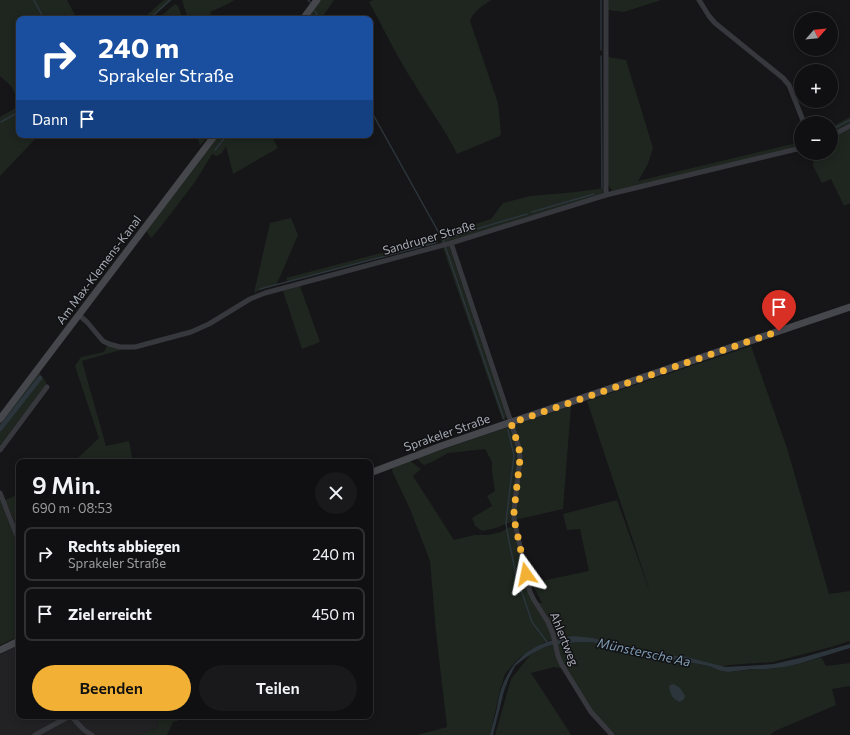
<!DOCTYPE html>
<html lang="de">
<meta charset="utf-8">
<style>
body{margin:0;font-family:Commissioner,sans-serif;background:#19191b;color:#f1f3f6;height:100vh;display:flex;flex-direction:column;font-size:15px;white-space:nowrap}
*{box-sizing:border-box;margin:0}
p{font-size:13px;color:#9c9d9f}
.icon{flex:none;width:22px;height:22px;fill:none;stroke:currentColor;stroke-width:2;stroke-linecap:round;stroke-linejoin:round}
.map{position:relative;flex:1;overflow:hidden}
.sheet{position:absolute;left:16px;top:459px;width:357px;height:260px;display:flex;flex-direction:column;background:#101012;border-radius:8px;box-shadow:0 2px 10px #0003,0 0 0 1px #303032}
.sheet>*{flex:none}
.hud{position:absolute;left:16px;top:16px;width:357px;height:122px;border-radius:8px;box-shadow:0 2px 10px #0003,0 0 0 1px #303032;background:#1a4fa0;color:#fff;overflow:hidden}
.needle{width:26px;rotate:63deg}
.tools{position:absolute;left:794px;top:12px;display:grid;gap:8px}
.tools a{display:grid;place-items:center;width:44px;height:44px;border-radius:50%;background:#101012;box-shadow:0 2px 10px #0003,0 0 0 1px #303032;font-size:20px}
.pin{position:absolute;display:grid;place-items:center;width:34px;height:34px;color:#fff;margin:-41px -17px;border-radius:50% 50% 50% 0;rotate:-45deg;box-shadow:0 0 4px #0007}
.pin .icon{rotate:45deg}
.me{position:absolute;width:44px;margin:-22px;rotate:348deg;stroke-linejoin:round;filter:drop-shadow(0 0 3px #0008)}
.turn{display:flex;align-items:center;gap:14px;height:84px;padding:0 16px;font-size:18px}
.turn .icon{width:52px;height:52px;stroke-width:2.5}
.turn b{display:block;font-size:28px;line-height:34px}
.then{display:flex;align-items:center;height:38px;padding:0 16px;background:#0003;gap:8px;font-size:15px}
.round{display:grid;place-items:center;flex:none;width:42px;height:42px;border-radius:21px;background:#19191b}
.headline{display:flex;align-items:center;justify-content:space-between;height:68px;padding:0 16px}
h1{font-size:24px;font-weight:600;line-height:30px}
.button{display:flex;gap:8px;margin-top:auto;padding:8px 16px}
.button a{flex:1;height:46px;border-radius:24px;background:#f2b134;color:#111;font-size:16px;font-weight:600;line-height:46px;text-align:center}
.button a+a{background:#19191b;color:#f1f3f6}
ul{padding:0;list-style:none}
li{display:flex;align-items:center;gap:12px;height:54px;margin:0 8px 6px;padding:0 8px;border:2px solid #303032;border-radius:8px}
li div{flex:1}
li b{display:block;font-size:15px}
li em{font-style:normal}
.map>svg:first-child{display:block}
.built{fill:#222225}
.green{fill:#1e261f}
.water{fill:#2c353c}
.lines{fill:none;stroke-linecap:round;stroke-linejoin:round}
.stream{stroke:#2c353c;stroke-width:1.5}
.canal{stroke:#2c353c;stroke-width:4.5}
.minor{stroke:#37383d;stroke-width:5}
.secondary{stroke:#45474d;stroke-width:7}
.route{stroke:#f2b134;stroke-width:7;stroke-dasharray:0 12.6}
.labels{text-anchor:middle;stroke-width:3;stroke-linejoin:round;paint-order:stroke}
.street-label{font-size:12px;fill:#a8adb8;stroke:#111113}
.water-label{font-size:13px;font-style:italic;fill:#7f9bb3;stroke:#111113}
</style>
<div class="map">
<svg width="850" height="735" viewBox="0 0 850 735">
<rect width="100%" height="100%" fill="#161618"/>
<path class="built" d="M19,645v71h138l1,11 -18,8h-140v-80z"/>
<g class="green">
<path d="M0,0h67l10,19h-58v83l-8,-16 -11,-10z"/>
<path d="M164,0h8l-21,19h-9z"/>
<path d="M182,0h52l-4,3 -20,9 3,7h-25z"/>
<path d="M321,0h13l-13,19h-15z"/>
<path d="M373,0h118c-7,5 -19,12 -21,21l28,82 3,30 -1,3 -43,18c-12,-25 -29,-47 -43,-71 -17,-26 -30,-54 -45,-81z"/>
<path d="M608,0h53l-37,12 -16,-2z"/>
<path d="M175,4l3,2 5,13h-21l-1,-3z"/>
<path d="M607,57l19,3 27,88 -5,16 -10,17 163,-39v3l-93,24 -96,22 -4,-7z"/>
<path d="M19,106v29h20l-39,41v-59z"/>
<path d="M850,117v6l-19,10v-6z"/>
<path d="M850,129v74l-6,3 -13,-27 -9,4 -9,-17 2,-13h16v-14z"/>
<path d="M197,135h12l-9,11z"/>
<path d="M218,135h53l7,13 -45,26 -7,-28 -4,7 -5,3 -5,-2 -17,28 -36,47 -8,9 -5,-7z"/>
<path d="M604,188l-2,6 -160,49 -2,-5 12,-4 5,-4 34,-11 12,-16 27,-7 46,-4z"/>
<path d="M291,218l7,17 -19,44 -3,6 -9,2 -13,6 16,-70z"/>
<path d="M438,238v5l-150,39 -2,-4z"/>
<path d="M449,246l58,171 -5,2 -59,-171z"/>
<path d="M300,286l20,56 -18,7 -19,-58z"/>
<path d="M107,346l17,3 -42,12 24,85 23,-5 4,21h-66l12,-5 20,-19 -24,-72 6,-9 23,-5z"/>
<path d="M751,346l36,102 42,146 21,-3v50l-19,6 -58,15 -44,3 -7,2 -39,-11h-13l-77,-18h-32l-14,3 -13,7 -15,10 -14,16 -5,16 -10,45h-73l30,-8 -11,-95 -6,-71 -20,-52 -18,-38 1,-3 16,-8 12,9 -8,7 41,64 20,-5h14l13,-3 5,-3 5,-2 3,3 19,72 9,1 -10,-20 57,-12 -9,-42 -13,1 -4,-16 54,-14 35,98 -65,-197z"/>
<path d="M39,372l7,10v3l-46,60v-22z"/>
<path d="M571,406l-8,103 -44,10 -23,9 -14,3 -7,-5 -3,-8 20,-12 -5,-10 8,-5 -3,-20v-9l-7,-13 -37,4 -16,9 -8,3 -4,-3 -3,-4z"/>
<path d="M19,494v37l-14,-31z"/>
<path d="M0,500l19,47v89l-19,9z"/>
<path d="M569,642h22l47,10 25,8 25,2 21,4 12,5 7,1 27,-3h12l17,-2 14,-3 21,-6h3l4,8 24,-3v23l-18,3 4,16 -61,26 -5,4h-154l-23,-23 -27,-43 -12,-2 -23,6 39,60v2h-75l16,-56 20,-25 14,-7z"/>
<path d="M157,716h13v1l4,-1h18l-19,6 -6,13h-27l18,-8z"/>
</g>
<g class="water">
<path d="M574,636l19,2 77,18h13l42,11 37,-2 12,-1 30,-7 46,-13v4l-52,16 -14,3 -17,2h-15l-24,3 -7,-1 -12,-5 -21,-4 -25,-2 -25,-8 -47,-10h-14l-25,3 -7,2 -14,7 -11,8 -5,4 -6,12 -5,13 -11,44h-3c2,-9 5,-18 7,-27 1,-6 2,-13 4,-18 11,-35 38,-50 73,-54z"/>
<path d="M673,684c6,2 9,6 12,12l-1,3 -4,3c-8,-3 -9,-7 -11,-15l1,-2z"/>
</g>
<g class="lines">
<g class="stream">
<path d="M34,0l10,19"/>
<path d="M308,0l2,2"/>
<path d="M601,0v50"/>
<path d="M315,11l4,7"/>
<path d="M149,19l21,-19"/>
<path d="M601,56l1,132"/>
<path d="M370,109l69,124"/>
<path d="M1,122l18,-10"/>
<path d="M831,130l19,-10"/>
<path d="M215,150l12,-15"/>
<path d="M532,212l62,-18"/>
<path d="M444,243l-1,-1 2,-3 5,-2 77,-23"/>
<path d="M445,246l59,173"/>
<path d="M260,289l175,-46"/>
<path d="M508,430l6,25 -8,67 1,9 9,44 16,47 15,20"/>
</g>
<path class="canal" d="M0,429l40,-51"/>
<g class="minor">
<path d="M606,0v195"/>
<path d="M699,0l10,16 6,7 68,55 6,7 15,38"/>
<path d="M831,136l19,-10"/>
<path d="M451,243l59,176 9,29 1,11 -6,52v8l16,73 4,8 14,22 5,12 5,22 4,9 29,47 21,23"/>
<path d="M79,315l8,7 16,19 6,3 11,3h15l56,-15 18,-8 41,-25 15,-6 186,-50 155,-48 195,-47"/>
<path d="M0,450l47,-63"/>
<path d="M0,493l19,48"/>
<path d="M71,716l13,14 8,5"/>
<path d="M35,735l35,-19"/>
</g>
<g class="secondary">
<path d="M303,19l14,-19"/>
<path d="M0,419l215,-284"/>
<path d="M370,473l71,-27 409,-139"/>
<path d="M0,650l19,-9"/>
</g>
</g>
<g class="lines">
<path class="route" d="M526,574l-12,-55v-8l6,-52 -1,-11 -8,-25 268,-92"/>
</g>
<g class="labels">
<g class="street-label">
<text transform="translate(429 238) rotate(-16)" y="4">Sandruper Straße</text>
<text transform="translate(99 270) rotate(-53)" y="4">Am Max-Klemens-Kanal</text>
<text transform="translate(447 433) rotate(-19)" y="4">Sprakeler Straße</text>
<text transform="translate(564 639) rotate(68)" y="4">Ahlertweg</text>
</g>
<g class="water-label">
<text transform="translate(644 652) rotate(12)" y="5">Münstersche Aa</text>
</g>
</g>
</svg>
<div class="tools">
<a><svg class="needle" viewBox="-14 -14 28 28"><path d="M0-13l5 13h-10z" fill="#e53935"/><path d="M0 13l5-13h-10z" fill="#9c9d9f"/></svg></a>
<a>+</a>
<a>−</a>
</div>
<div class="pin" style="left:779px;top:331px;background:#d93025"><svg class="icon" aria-label="arrive" viewBox="0 0 24 24"><path d="M6 21V4h12l-3 4 3 4H6"/></svg></div>
<svg class="me" style="left:526px;top:574px" viewBox="-20 -20 40 40"><path d="M0-17L14 15 0 8-14 15z" fill="#f2b134" stroke="#fff" stroke-width="4"/></svg>
<div class="hud">
<div class="turn"><svg class="icon" aria-label="right" viewBox="0 0 24 24"><path d="M7 20v-9h11M14 6l5 5-5 5"/></svg><div><b>240 m</b>Sprakeler Straße</div></div>
<div class="then">Dann<svg class="icon" aria-label="arrive" viewBox="0 0 24 24"><path d="M6 21V4h12l-3 4 3 4H6"/></svg></div>
</div>
<section class="sheet">
<div class="headline"><div><h1>9 Min.</h1><p>690 m · 08:53</p></div><a class="round"><svg class="icon" aria-label="close" viewBox="0 0 24 24"><path d="M6 6l12 12M18 6L6 18"/></svg></a></div>
<ul>
<li><svg class="icon" aria-label="right" viewBox="0 0 24 24"><path d="M7 20v-9h11M14 6l5 5-5 5"/></svg><div><b>Rechts abbiegen</b><p>Sprakeler Straße</p></div><em>240 m</em></li>
<li><svg class="icon" aria-label="arrive" viewBox="0 0 24 24"><path d="M6 21V4h12l-3 4 3 4H6"/></svg><div><b>Ziel erreicht</b></div><em>450 m</em></li>
</ul>
<div class="button"><a>Beenden</a><a>Teilen</a></div>
</section>
</div>
